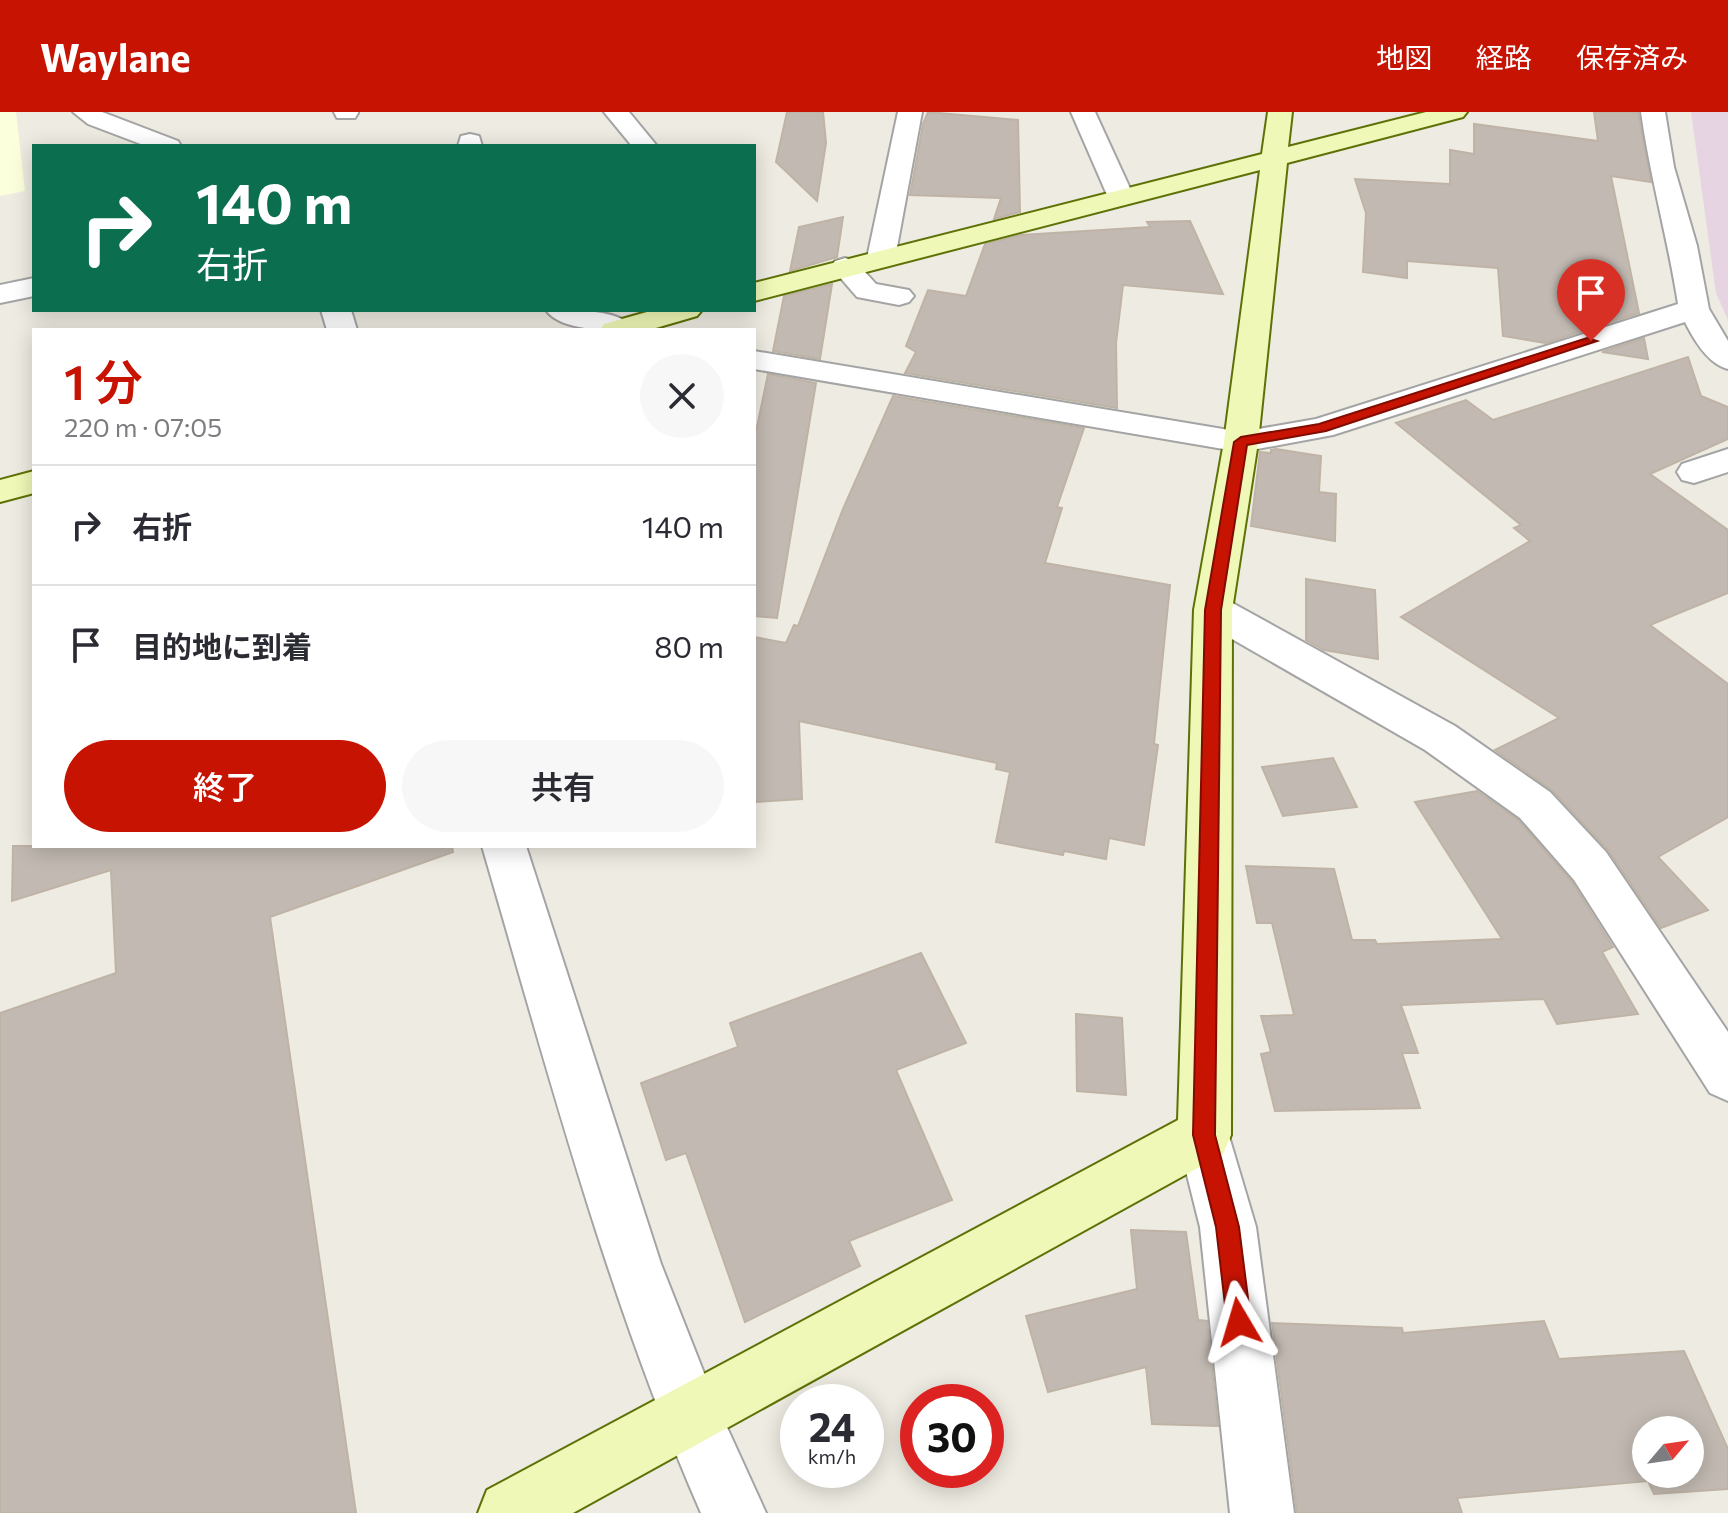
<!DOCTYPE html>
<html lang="ja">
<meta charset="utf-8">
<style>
body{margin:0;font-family:Commissioner,"Noto Sans JP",sans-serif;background:#f7f7f7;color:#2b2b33;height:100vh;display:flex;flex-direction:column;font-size:30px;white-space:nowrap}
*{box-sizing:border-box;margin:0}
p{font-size:26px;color:#7c7c81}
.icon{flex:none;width:44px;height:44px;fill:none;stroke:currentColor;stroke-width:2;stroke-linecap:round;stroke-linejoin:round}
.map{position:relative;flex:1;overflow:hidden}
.details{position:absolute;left:32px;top:216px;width:724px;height:520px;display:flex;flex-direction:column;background:#fff;border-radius:0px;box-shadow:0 4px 20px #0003}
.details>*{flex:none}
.hud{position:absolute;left:32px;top:32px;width:724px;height:168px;border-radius:0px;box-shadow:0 4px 20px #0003;background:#0b6e4f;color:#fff;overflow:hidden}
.needle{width:52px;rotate:61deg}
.buttons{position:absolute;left:1632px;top:1304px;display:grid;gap:16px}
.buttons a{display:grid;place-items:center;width:72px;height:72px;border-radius:50%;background:#fff;box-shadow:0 4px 20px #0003;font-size:40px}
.speed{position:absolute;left:780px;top:1272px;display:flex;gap:16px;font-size:40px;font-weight:700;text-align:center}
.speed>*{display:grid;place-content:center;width:104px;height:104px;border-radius:50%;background:#fff;box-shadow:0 4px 20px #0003;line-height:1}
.speed small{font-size:20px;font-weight:400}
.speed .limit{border:12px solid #d22;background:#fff;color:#111}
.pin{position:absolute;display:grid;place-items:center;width:68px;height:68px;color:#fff;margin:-82px -34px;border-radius:50% 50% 50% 0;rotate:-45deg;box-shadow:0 0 8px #0007}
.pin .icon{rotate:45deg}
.me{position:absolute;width:88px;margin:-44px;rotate:353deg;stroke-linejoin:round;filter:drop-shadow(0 0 6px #0008)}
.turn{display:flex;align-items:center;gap:28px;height:168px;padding:0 32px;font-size:36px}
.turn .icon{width:104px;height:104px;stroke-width:2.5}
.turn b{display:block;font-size:56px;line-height:68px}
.round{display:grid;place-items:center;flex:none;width:84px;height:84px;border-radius:42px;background:#f7f7f7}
.summary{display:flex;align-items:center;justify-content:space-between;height:136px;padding:0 32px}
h1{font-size:48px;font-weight:600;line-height:60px;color:#c71302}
.button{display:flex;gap:16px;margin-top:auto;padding:16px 32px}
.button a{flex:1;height:92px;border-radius:48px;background:#c71302;color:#fff;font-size:32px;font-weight:600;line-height:92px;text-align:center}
.button a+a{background:#f7f7f7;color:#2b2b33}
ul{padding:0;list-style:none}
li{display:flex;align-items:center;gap:24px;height:120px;padding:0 32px;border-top:2px solid #e1e1e2}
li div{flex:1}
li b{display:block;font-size:30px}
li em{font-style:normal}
header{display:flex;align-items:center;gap:48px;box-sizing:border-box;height:112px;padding:0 40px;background:#c71302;color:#fff}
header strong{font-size:38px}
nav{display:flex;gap:44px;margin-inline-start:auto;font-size:28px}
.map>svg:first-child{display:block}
.industrial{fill:#e7d4e2}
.education{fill:#fcffdb}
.building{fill:#c2bab2;stroke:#bfb3a5;stroke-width:2;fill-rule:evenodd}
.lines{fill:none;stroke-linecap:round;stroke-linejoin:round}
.street-casing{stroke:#a4a4a4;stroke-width:4}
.secondary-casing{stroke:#5d7206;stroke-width:4}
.street{fill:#fff;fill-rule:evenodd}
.secondary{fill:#eff8b6;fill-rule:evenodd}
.route{fill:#c71302;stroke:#810c01;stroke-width:2}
</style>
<header>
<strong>Waylane</strong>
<nav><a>地図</a><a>経路</a><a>保存済み</a></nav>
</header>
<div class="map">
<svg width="1728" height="1401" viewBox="0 0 1728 1401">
<rect width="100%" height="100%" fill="#eeebe2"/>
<path class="industrial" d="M1691,0h37v208l-12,-27z"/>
<path class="education" d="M0,0h16l9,79 -25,5z"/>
<g class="building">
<path d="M787,0h36l3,31 -9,58 -41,-39z"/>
<path d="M928,0l90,8 2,92 -26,7 7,-21 -91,-3 13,-71z"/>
<path d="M1594,0h44l13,70 -40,-6 28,137 -94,30 -42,-7 -5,-68 -91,-7v17l-44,-6 3,-59 -11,-34 95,5v-34l24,4v-30l124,17z"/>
<path d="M843,105l-6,40 -47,14 9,-44z"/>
<path d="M1190,109l33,73 -100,-9 -7,58 1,65 -212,-35 11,-21 -10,-6 22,-56 38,6 19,-52 36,-9 129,-8 -3,-5z"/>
<path d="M832,172l-12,75 -47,-8 11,-55z"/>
<path d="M1644,226l4,21 -46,-7z"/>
<path d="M1688,245l13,39 27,11v32l-78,35 78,56v63l-78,32 78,59v133l-70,40 50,53 -47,18 -53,-78 -56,-60 -57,-40 64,-32 -158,-101 129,-76 -16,-13 7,-3 -125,-102 70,-23 27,20z"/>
<path d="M768,262l48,9 -39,235 -23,-2v-175z"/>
<path d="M893,284l191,32 -27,79 5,1 -17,55 125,22 -16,159 4,1 -14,100 -35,-7 -3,21 -42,-8 -1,4 -67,-13 14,-70 -14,-3 1,-6 -198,-42 3,78 -48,3v-165l32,6 8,-18 4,1 45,-117z"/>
<path d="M1276,337l45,7 -2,36 17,2 -1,47 -84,-15 9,-74 11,1v-3z"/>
<path d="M1306,467l69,11 3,69 -54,-9 -18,-10z"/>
<path d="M1333,646l24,49 -74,9 -21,-49z"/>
<path d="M1477,679l41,29 54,62 41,65 -11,5 36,62 -81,10 -13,-25 -143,6 17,48h-16l18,55 -145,3 -14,-57 10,-2 -10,-36 33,-1 -22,-92h-15l-11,-57 88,3 18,71h23l2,4 125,-5 -87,-137z"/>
<path d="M13,734h439l1,6 -183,65 86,596h-356v-500l116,-40 -5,-103 -99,31z"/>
<path d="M921,841l45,90 -70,27 56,130 -103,41 11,25 -115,56 -59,-169 -20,7 -25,-77 97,-36 -8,-24z"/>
<path d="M1076,902l46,4 4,77 -49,-4z"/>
<path d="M1131,1118l55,2 12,88 9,1 11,105 -66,-2 -6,-57 -98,25 -22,-76 111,-27z"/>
<path d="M1544,1209l15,38 125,-8 44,98v40l-74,5 -6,-13 -191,17 5,15h-165l-25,-190 130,5 1,5zM1646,1318h44v44h-44z"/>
</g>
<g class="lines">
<g class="street-casing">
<g id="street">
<path d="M73,0h29l76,29 3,5h-35l-58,-22z"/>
<path d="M334,0h24v1l-3,5h-18z"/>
<path d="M604,0h25l28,34h-25z"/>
<path d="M898,0h24l-27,146 -4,6 -10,2 -10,-2 -4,-6z"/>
<path d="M1071,0h24l39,85 -4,6h-18l-4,-6z"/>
<path d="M1641,0h24l9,55 23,79 12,63 19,32v28c-20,-5 -34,-29 -43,-47l-352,113 -92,17 -487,-83v-18l487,81 75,-13 362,-115c-10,-65 -28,-127 -37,-192z"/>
<path d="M470,22l9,2 3,10h-24l3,-10z"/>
<path d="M845,146l10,3 21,23 33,6 5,6 -5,6 -10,3 -42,-8 -26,-30 4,-6z"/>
<path d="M34,166v18l-34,7v-18z"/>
<path d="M321,198h30l6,20h-30z"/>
<path d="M546,198c24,0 75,-2 90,20 -24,0 -75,2 -90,-20z"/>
<path d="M1728,337v23l-34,11 -12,-3 -5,-8 5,-8z"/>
<path d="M1213,484l14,4 228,126 95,66 56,60 122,180v69l-18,-8 -136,-213 -54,-62 -95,-68 -226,-130 -5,-10 5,-10z"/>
<path d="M482,734h44l135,418 54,137 51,112h-65c-94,-215 -153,-442 -219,-667z"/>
<path d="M1204,997l19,7 33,111 38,286h-64l-30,-286 -23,-92 8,-19z"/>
</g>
</g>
<g class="secondary-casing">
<g id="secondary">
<path d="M1268,0h24l-4,35 138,-35h41l-4,5 -176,46 -29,279 -26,168 -1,525 -8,19 -650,359h-95l9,-23 691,-370 16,-510 30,-168 36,-272 -506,131v-18l508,-129z"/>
<path d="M654,198h48l-5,6 -48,14h-49l4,-6z"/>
<path d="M34,359v22l-34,9v-22z"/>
</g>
</g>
<use href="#street" class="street"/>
<use href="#secondary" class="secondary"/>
</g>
<path class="route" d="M1587,226l10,3 -271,90 -79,14 -26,165 -6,525 24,92 12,95 -3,9 -9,4 -9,-4 -3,-9 -11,-95 -23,-92 12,-525 29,-168 7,-5 78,-13z"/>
</svg>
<div class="buttons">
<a><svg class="needle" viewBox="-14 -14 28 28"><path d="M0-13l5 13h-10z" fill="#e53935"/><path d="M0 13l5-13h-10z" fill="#7c7c81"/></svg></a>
</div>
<div class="speed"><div>24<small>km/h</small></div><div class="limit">30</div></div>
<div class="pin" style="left:1591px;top:229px;background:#d93025"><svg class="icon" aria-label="arrive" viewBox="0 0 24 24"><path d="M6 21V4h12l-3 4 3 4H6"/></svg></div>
<svg class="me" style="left:1239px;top:1210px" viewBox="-20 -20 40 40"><path d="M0-17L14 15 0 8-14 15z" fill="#c71302" stroke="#fff" stroke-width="4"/></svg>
<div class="hud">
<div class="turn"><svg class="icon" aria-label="right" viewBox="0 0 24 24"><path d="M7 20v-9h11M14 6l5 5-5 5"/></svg><div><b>140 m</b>右折</div></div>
</div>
<section class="details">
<div class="summary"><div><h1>1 分</h1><p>220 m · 07:05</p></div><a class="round"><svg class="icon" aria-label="close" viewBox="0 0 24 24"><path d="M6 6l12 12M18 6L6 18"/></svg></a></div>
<ul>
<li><svg class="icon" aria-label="right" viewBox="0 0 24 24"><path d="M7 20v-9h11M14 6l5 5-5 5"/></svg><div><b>右折</b></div><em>140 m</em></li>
<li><svg class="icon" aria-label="arrive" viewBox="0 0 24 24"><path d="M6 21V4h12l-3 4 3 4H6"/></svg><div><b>目的地に到着</b></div><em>80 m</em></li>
</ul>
<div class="button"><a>終了</a><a>共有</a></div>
</section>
</div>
